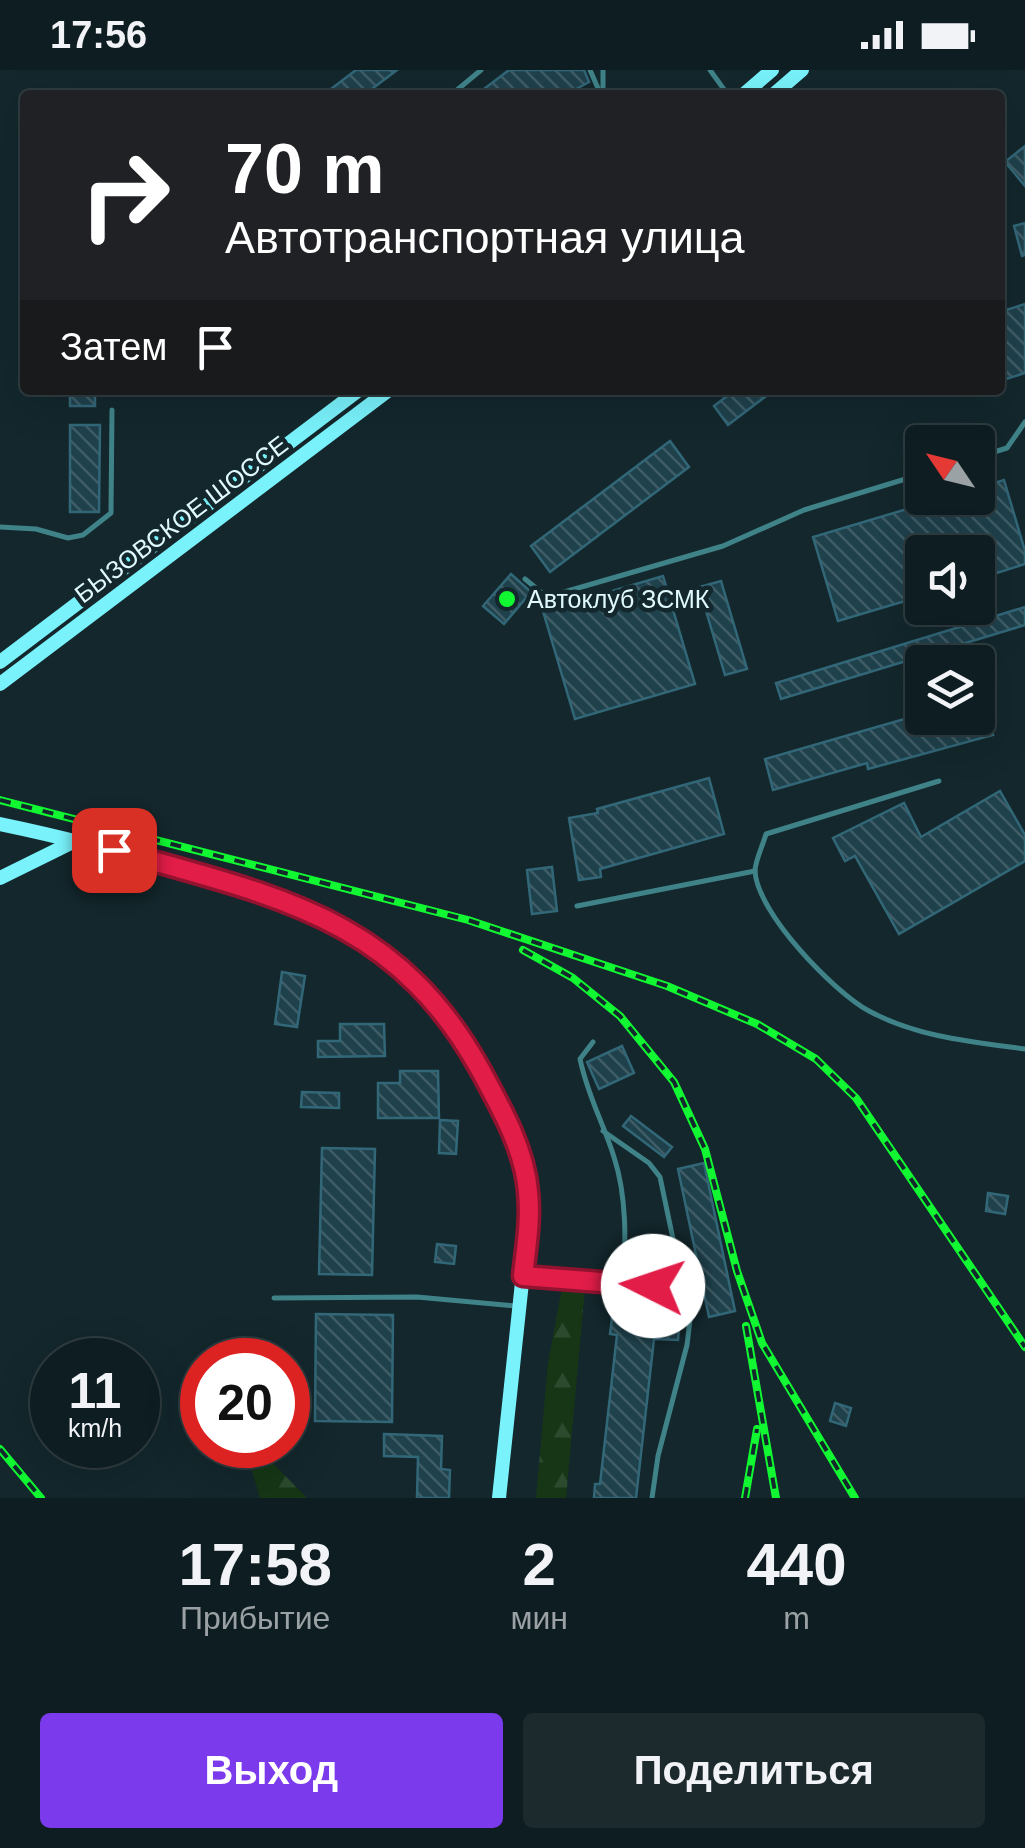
<!DOCTYPE html>
<html lang="ru">
<meta charset="utf-8">
<style>
body{margin:0;font-family:Helvetica,sans-serif;background:#1c2a2e;color:#f1f3f6;height:100vh;display:flex;flex-direction:column;font-size:38px;white-space:nowrap}
*{box-sizing:border-box;margin:0}
p{font-size:32px;color:#9ba2a5}
.icon{flex:none;width:55px;height:55px;fill:none;stroke:currentColor;stroke-width:2;stroke-linecap:round;stroke-linejoin:round}
.map{position:relative;height:1428px;overflow:hidden}
.panel{display:flex;flex-direction:column;background:#0e1d21;flex:1}
.panel>*{flex:none}
.guide{position:absolute;left:20px;top:20px;width:985px;height:305px;border-radius:10px;box-shadow:0 10px 40px #0002,0 0 0 2px #2e3b3f;background:#202124;color:#fff;overflow:hidden}
.needle{width:65px;rotate:305deg}
.controls{position:absolute;left:905px;top:355px;display:grid;gap:20px}
.controls a{display:grid;place-items:center;width:90px;height:90px;border-radius:10px;background:#0e1d21;box-shadow:0 10px 40px #0002,0 0 0 2px #2e3b3f;font-size:50px}
.speed{position:absolute;left:30px;top:1268px;display:flex;gap:20px;font-size:50px;font-weight:700;text-align:center}
.speed>*{display:grid;place-content:center;width:130px;height:130px;border-radius:50%;background:#0e1d21;box-shadow:0 10px 40px #0002,0 0 0 2px #2e3b3f;line-height:1}
.speed small{font-size:25px;font-weight:400}
.speed .limit{border:15px solid #d22;background:#fff;color:#111}
.pin{position:absolute;display:grid;place-items:center;width:85px;height:85px;color:#fff;margin:-42px;border-radius:20px;box-shadow:0 5px 15px #0006}
.me{position:absolute;width:110px;margin:-55px;rotate:274deg;stroke-linejoin:round;filter:drop-shadow(0 0 8px #0008)}
.turn{display:flex;align-items:center;gap:35px;height:210px;padding:0 40px;font-size:45px}
.turn .icon{width:130px;height:130px;stroke-width:2.5}
.turn b{display:block;font-size:70px;line-height:85px}
.then{display:flex;align-items:center;height:95px;padding:0 40px;background:#0003;gap:20px;font-size:38px}
.eta{display:flex;justify-content:space-evenly;align-items:center;height:170px;text-align:center}
.eta b{font-size:60px;font-weight:700;line-height:70px}
.action{display:flex;gap:20px;margin-top:auto;padding:20px 40px}
.action a{flex:1;height:115px;border-radius:10px;background:#7c3aed;color:#fff;font-size:40px;font-weight:700;line-height:115px;text-align:center}
.action a+a{background:#1c2a2e;color:#f1f3f6}
.status{display:flex;justify-content:space-between;align-items:center;height:70px;padding:0 50px;background:#0e1d21;direction:ltr}
.status svg{height:28px;fill:currentColor}
.map>svg:first-child{display:block}
.forest{fill:url(#forest-firs)}
.building{fill:url(#building-back-hatch);stroke:#326778;stroke-width:2.5}
.lines{fill:none;stroke-linecap:round;stroke-linejoin:round}
.lane{stroke:#3f8389;stroke-width:5}
.secondary{stroke:#79f2fb;stroke-width:14}
.rail-casing{stroke:#11f832;stroke-width:8}
.rail{stroke:#13272c;stroke-width:4;stroke-dasharray:11;stroke-linecap:butt}
.route-casing{stroke:#92132f;stroke-width:25}
.route{stroke:#e11d48;stroke-width:18}
.poi-dot{fill:#11f832;stroke:#13272c;stroke-width:4}
.labels{text-anchor:middle;stroke-width:9;stroke-linejoin:round;paint-order:stroke}
.street-label{font-size:25px;fill:#dff9fe;stroke:#13272c}
.poi-label{font-size:25px;fill:#dff9fe;stroke:#13272c;text-anchor:start}
</style>
<div class="status"><b>17:56</b><svg viewBox="0 0 49 12"><path d="M0 12V9h3v3zM5 12V6h3v6zM10 12V3h3v9zM15 12V0h3v12zM26 1h20v11H26zM47 4h2v5h-2z"/></svg></div>
<div class="map">
<svg width="1025" height="1428" viewBox="0 0 1025 1428">
<defs>
<pattern id="forest-firs" width="22" height="20" patternUnits="userSpaceOnUse" patternTransform="scale(2.5)"><rect width="22" height="20" fill="#163616"/><path d="M5 1l3.5 6h-7zM16 11l3.5 6h-7z" fill="#2c4a2d"/></pattern>
<pattern id="building-back-hatch" width="6" height="6" patternUnits="userSpaceOnUse" patternTransform="scale(2.5)"><rect width="6" height="6" fill="#1f414c"/><path d="M-1 5l2 2M0 0l6 6M5-1l2 2" fill="none" stroke="#3f5d67"/></pattern>
</defs>
<rect width="100%" height="100%" fill="#13272c"/>
<g class="forest">
<path d="M562,1218h23l-19,210h-30l12,-135z"/>
<path d="M249,1375h6l52,53h-47l-11,-38z"/>
</g>
<g class="building">
<path d="M356,0h41l-33,25h-41z"/>
<path d="M509,0h75l5,12 -24,13h-89z"/>
<path d="M1025,76v40l-20,-24z"/>
<path d="M1025,153v32l-3,1 -8,-30z"/>
<path d="M1025,234v69l-22,7 -3,-9v-59z"/>
<rect x="70" y="320" width="25" height="16"/>
<path d="M735,320h39l-46,35 -14,-19z"/>
<path d="M70,355h30l-1,87h-29z"/>
<path d="M670,371l19,26 -139,105 -19,-26z"/>
<path d="M1004,410l21,71v13l-47,15v-27h-56v44l-84,25 -25,-84 131,-39h34v-10z"/>
<path d="M511,504l20,18 -27,32 -21,-18z"/>
<path d="M663,506l32,108 -120,35 -32,-108z"/>
<path d="M721,511l26,88 -22,6 -26,-88z"/>
<path d="M1025,537v18l-244,74 -5,-16z"/>
<path d="M978,619h2l13,46 -125,34 -1,-6 -94,27 -8,-31 157,-45v4h56z"/>
<path d="M709,708l15,56 -124,35 1,8 -22,3 -10,-62 29,-5 -1,-4z"/>
<path d="M1000,721l25,44v26l-126,73 -44,-78 -10,5 -12,-23 71,-35 17,34z"/>
<path d="M552,797l5,44 -25,3 -5,-44z"/>
<path d="M282,902l23,4 -8,51 -22,-3z"/>
<path d="M340,954h44l1,32 -67,1v-16h22z"/>
<path d="M622,976l12,27 -35,16 -12,-27z"/>
<path d="M400,1001h38l1,47h-61v-35h22z"/>
<path d="M302,1022l37,1v15l-38,-1z"/>
<path d="M631,1046l41,31 -8,10 -41,-31z"/>
<path d="M440,1050l18,1 -2,33 -17,-1z"/>
<path d="M322,1078l53,1 -3,126 -53,-1z"/>
<path d="M704,1093l31,148 -26,6 -31,-148z"/>
<path d="M988,1123l20,3 -3,18 -19,-3z"/>
<path d="M437,1174l19,2 -2,18 -19,-2z"/>
<path d="M613,1240l67,5 -2,25 -24,-1 -18,159h-42l1,-14h5l17,-149 -7,-1z"/>
<path d="M316,1244l77,1 -1,107 -77,-1z"/>
<path d="M835,1333l16,5 -5,18 -16,-5z"/>
<path d="M384,1364l58,2 -1,33 9,1 -1,28h-32l1,-41 -34,-1z"/>
</g>
<g class="lines">
<g class="lane">
<path d="M590,0l11,25"/>
<path d="M710,0l18,25"/>
<path d="M451,25l30,-25"/>
<path d="M603,25v-25"/>
<path d="M978,387l29,-9 18,-26"/>
<path d="M0,457l36,2 32,9 15,-3 28,-22 1,-103"/>
<path d="M525,509l22,18 176,-51 81,-36 118,-36"/>
<path d="M939,711l-173,53c-3,11 -11,27 -11,37 2,42 79,121 114,140 48,26 103,31 156,38"/>
<path d="M577,836l178,-35"/>
<path d="M593,972l-13,17c8,38 23,63 34,98 13,40 12,86 9,127"/>
<path d="M603,1061l46,32 11,14 30,143 -3,25 -29,111 -6,42"/>
<path d="M526,1206l127,10 30,6"/>
<path d="M274,1228l143,-1 98,9"/>
</g>
<g class="secondary">
<path d="M743,25l29,-25"/>
<path d="M773,25l29,-25"/>
<path d="M0,592l359,-272"/>
<path d="M0,614l389,-294"/>
<path d="M0,754c63,13 124,29 185,47 83,24 161,47 227,105 32,29 55,68 75,106 25,46 43,91 41,144l-29,272"/>
<path d="M0,808l77,-38"/>
</g>
<g class="rail-casing">
<g id="rail">
<path d="M0,730l468,120 199,66 90,38 59,35 40,39 169,249"/>
<path d="M523,880l50,28 47,38 54,66 31,67 32,122 25,72 93,155"/>
<path d="M746,1256l30,172"/>
<path d="M0,1379l41,49"/>
<path d="M745,1428l12,-69"/>
</g>
</g>
<use href="#rail" class="rail"/>
</g>
<g class="lines">
<g class="route-casing">
<path id="route" d="M114,780c159,46 281,65 367,221 20,37 44,79 47,121 3,28 -2,56 -5,84l130,10"/>
</g>
<use href="#route" class="route"/>
</g>
<circle class="poi-dot" cx="507" cy="529" r="10"/>
<g class="labels">
<g class="street-label">
<text transform="translate(181 449) rotate(-37)" y="9">БЫЗОВСКОЕ ШОССЕ</text>
</g>
<g class="poi-label">
<text x="527" y="538">Автоклуб ЗСМК</text>
</g>
</g>
</svg>
<div class="controls">
<a><svg class="needle" viewBox="-14 -14 28 28"><path d="M0-13l5 13h-10z" fill="#e53935"/><path d="M0 13l5-13h-10z" fill="#9ba2a5"/></svg></a>
<a><svg class="icon" aria-label="sound" viewBox="0 0 24 24"><path d="M4 9h4l5-4v14l-5-4H4zM17 9q2 3 0 6"/></svg></a>
<a><svg class="icon" aria-label="layers" viewBox="0 0 24 24"><path d="M12 4l9 5-9 5-9-5zM3 14l9 5 9-5"/></svg></a>
</div>
<div class="speed"><div>11<small>km/h</small></div><div class="limit">20</div></div>
<div class="pin" style="left:114px;top:780px;background:#d93025"><svg class="icon" aria-label="arrive" viewBox="0 0 24 24"><path d="M6 21V4h12l-3 4 3 4H6"/></svg></div>
<svg class="me" style="left:653px;top:1216px" viewBox="-20 -20 40 40"><circle r="19" fill="#fff"/><path d="M0-13L10 11 0 6-10 11z" fill="#e11d48"/></svg>
<div class="guide">
<div class="turn"><svg class="icon" aria-label="right" viewBox="0 0 24 24"><path d="M7 20v-9h11M14 6l5 5-5 5"/></svg><div><b>70 m</b>Автотранспортная улица</div></div>
<div class="then">Затем<svg class="icon" aria-label="arrive" viewBox="0 0 24 24"><path d="M6 21V4h12l-3 4 3 4H6"/></svg></div>
</div>
</div>
<section class="panel">
<div class="eta">
<div><b>17:58</b><p>Прибытие</p></div>
<div><b>2</b><p>мин</p></div>
<div><b>440</b><p>m</p></div>
</div>
<div class="action"><a>Выход</a><a>Поделиться</a></div>
</section>
